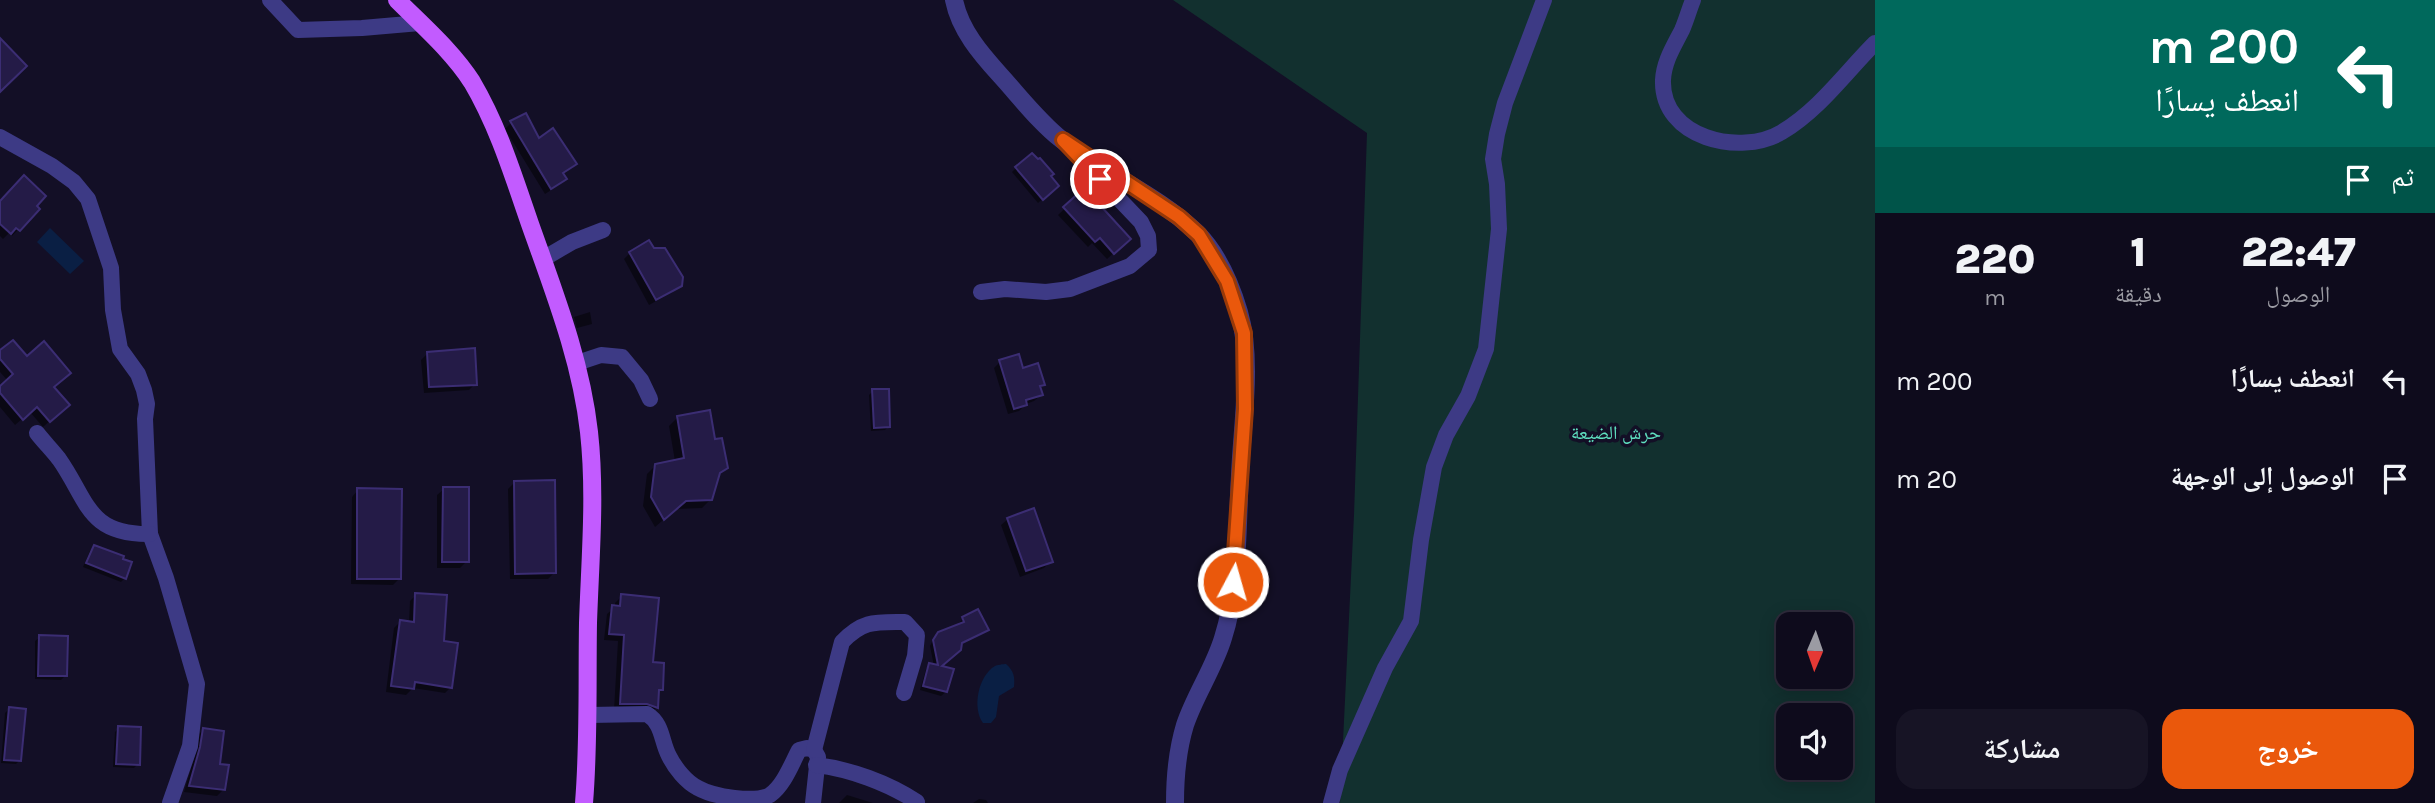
<!DOCTYPE html>
<html lang="ar">
<meta charset="utf-8">
<style>
body{margin:0;font-family:Karla,"Noto Naskh Arabic",sans-serif;background:#171425;color:#f1f3f6;direction:rtl;height:100vh;display:flex;flex-direction:column;font-size:26px;white-space:nowrap}
*{box-sizing:border-box;margin:0}
p{font-size:23px;color:#9b9ba3}
.icon{flex:none;width:38px;height:38px;fill:none;stroke:currentColor;stroke-width:2;stroke-linecap:round;stroke-linejoin:round}
.map{position:relative;flex:1;overflow:hidden;direction:ltr}
.side{display:flex;flex-direction:column;background:#0e0b1c;width:560px}
.side>*{flex:none}
.banner{background:#00695c;color:#fff;overflow:hidden}
.needle{width:46px;rotate:182deg}
.controls{position:absolute;left:1776px;top:612px;display:grid;gap:14px}
.controls a{display:grid;place-items:center;width:77px;height:77px;border-radius:14px;background:#0e0b1c;box-shadow:0 4px 18px #0003,0 0 0 2px #2e2b3b;font-size:35px}
.pin{position:absolute;display:grid;place-items:center;width:60px;height:60px;color:#fff;margin:-30px;border:4px solid #fff;border-radius:50%;box-shadow:0 2px 7px #0007}
.me{position:absolute;width:77px;margin:-38px;rotate:6deg;stroke-linejoin:round;filter:drop-shadow(0 0 5px #0008)}
.turn{display:flex;align-items:center;gap:24px;height:147px;padding:0 21px;font-size:32px}
.turn .icon{width:91px;height:91px;stroke-width:2.5}
.turn b{display:block;font-size:49px;line-height:60px}
.then{display:flex;align-items:center;height:66px;padding:0 21px;background:#0003;gap:14px;font-size:26px}
.eta{display:flex;justify-content:space-evenly;align-items:center;height:119px;text-align:center}
.eta b{font-size:42px;font-weight:800;line-height:49px}
.button{display:flex;gap:14px;margin-top:auto;padding:14px 21px}
.button a{flex:1;height:80px;border-radius:21px;background:#ea580c;color:#fff;font-size:28px;font-weight:800;line-height:80px;text-align:center}
.button a+a{background:#171425;color:#f1f3f6}
ul{padding:0;list-style:none}
li{display:flex;align-items:center;gap:21px;height:98px;padding:0 21px}
li div{flex:1}
li b{display:block;font-size:26px}
li em{font-style:normal}
main{display:flex;flex:1;min-height:0}
.map>svg:first-child{display:block}
.green{fill:#12302f;fill-rule:evenodd}
.water{fill:#0a1f44}
.shadow{fill:#0007}
.building{fill:#241b47;stroke:#3b2d73;stroke-width:2}
.lines{fill:none;stroke-linecap:round;stroke-linejoin:round}
.minor{stroke:#3d3a85;stroke-width:16}
.tertiary{stroke:#3d3a85;stroke-width:18}
.primary{stroke:#c25bff;stroke-width:18}
.route-casing{stroke:#983908;stroke-width:18}
.route{stroke:#ea580c;stroke-width:12}
.labels{text-anchor:middle;stroke-width:7;stroke-linejoin:round;paint-order:stroke}
.park-label{font-size:19px;fill:#5fe0c0;stroke:#130f26}
</style>
<main>
<section class="side">
<div class="banner">
<div class="turn"><svg class="icon" aria-label="left" viewBox="0 0 24 24"><path d="M17 20v-9H6M10 6l-5 5 5 5"/></svg><div><b>200 m</b>انعطف يسارًا</div></div>
<div class="then">ثم<svg class="icon" aria-label="arrive" viewBox="0 0 24 24"><path d="M6 21V4h12l-3 4 3 4H6"/></svg></div>
</div>
<div class="eta">
<div><b>22:47</b><p>الوصول</p></div>
<div><b>1</b><p>دقيقة</p></div>
<div><b>220</b><p>m</p></div>
</div>
<ul>
<li><svg class="icon" aria-label="left" viewBox="0 0 24 24"><path d="M17 20v-9H6M10 6l-5 5 5 5"/></svg><div><b>انعطف يسارًا</b></div><em>200 m</em></li>
<li><svg class="icon" aria-label="arrive" viewBox="0 0 24 24"><path d="M6 21V4h12l-3 4 3 4H6"/></svg><div><b>الوصول إلى الوجهة</b></div><em>20 m</em></li>
</ul>
<div class="button"><a>خروج</a><a>مشاركة</a></div>
</section>
<div class="map">
<svg width="1875" height="803" viewBox="0 0 1875 803">
<rect width="100%" height="100%" fill="#130f26"/>
<path class="green" d="M1173,0h702v803h-535l14,-288 13,-382zM1788,625h53v52h-53zM1788,716h53v52h-53z"/>
<g class="water">
<path d="M50,228l34,33 -14,13 -33,-32z"/>
<path d="M1006,664c8,7 9,13 8,23l-15,9 -3,21 -5,6h-8c-11,-15 -5,-47 12,-57 1,-1 9,-2 11,-2z"/>
</g>
<g class="shadow">
<path d="M526,115l12,25 37,24 -13,11 3,4 -6,6 -14,9 -40,-65 6,-6z"/>
<path d="M1016,168l33,8 4,14 -15,13 -26,-31z"/>
<path d="M1081,193l48,46 -22,20 -15,-16 -4,4 -30,-32z"/>
<path d="M0,203l34,3 4,3 -26,27 -3,-3 -6,6 -3,-3z"/>
<path d="M630,253l50,32 -7,7 -24,13 -25,-46z"/>
<path d="M590,312l2,12 -15,4 -3,-11z"/>
<path d="M0,353l52,34 9,24 -18,16 -13,-15 -15,13 -15,-18v-19l8,-7 -8,-9z"/>
<path d="M428,353l47,31 -6,6 -45,3 -3,-33z"/>
<path d="M1000,362l22,8 21,14 -4,4 2,7 -7,6 -8,3 -7,7 -11,3 -14,-46z"/>
<path d="M873,391l16,35 -4,4 -14,1 -2,-36z"/>
<path d="M678,417l48,50 -9,9 -6,23 -9,9 -26,1 -21,18 -12,-21 4,-32 9,-9 19,-4 -6,-35z"/>
<path d="M515,482l39,91 -6,6h-38l-2,-90z"/>
<path d="M444,489l23,72 -7,7h-23v-73z"/>
<path d="M358,490l42,88 -7,7 -42,-1 1,-87z"/>
<path d="M1008,519l43,42 -7,7 -24,9 -19,-52z"/>
<path d="M94,547l31,31 -4,4 -38,-15 7,-16z"/>
<path d="M416,595l27,48 8,44 -6,6 -32,-5 -7,7 -20,-3 8,-64 6,-6 9,1 1,-22z"/>
<path d="M622,596l39,93 -4,4 -1,15 -6,6 -36,-4 4,-69 -14,-1 3,-26 8,-7v-4z"/>
<path d="M963,619l23,10 -26,16 -21,22 7,25 -5,4 -21,-6 6,-21 4,-4 4,1 -4,-20 4,-8 5,-5 21,-8 -1,-2z"/>
<path d="M40,637l25,39 -4,4 -26,-1v-38z"/>
<path d="M9,709l11,51 -4,4 -15,-1 4,-50z"/>
<path d="M119,728l19,36 -4,4 -21,-1 2,-35z"/>
<path d="M203,730l15,36 6,23 -7,7 -33,-4 11,-37 2,-19z"/>
<path d="M847,795l26,8h-34z"/>
<path d="M979,799l7,1 2,3h-15z"/>
</g>
<g class="building">
<path d="M0,38l27,28 -27,26z"/>
<path d="M526,113l13,25 14,-10 24,36 -14,9 4,6 -16,10 -41,-68z"/>
<path d="M1032,153l6,6 2,-1 14,16 -3,2 8,10 -16,14 -28,-33z"/>
<path d="M24,175l22,21 -9,10 3,3 -20,22 -4,-3 -5,6 -11,-10v-23z"/>
<path d="M1081,191l15,16 3,-3 32,35 -17,15 -14,-16 -5,4 -32,-35z"/>
<path d="M649,240l5,8h11l18,29 -1,9 -26,14 -27,-48z"/>
<path d="M13,340l14,16 17,-15 27,32 -17,14 16,18 -20,17 -13,-15 -14,13 -23,-27v-7l13,-12 -13,-15v-9z"/>
<path d="M475,348l2,37 -48,2 -2,-35z"/>
<path d="M1019,354l4,14 15,-5 7,22 -5,1 3,9 -17,5 1,5 -13,4 -15,-49z"/>
<path d="M872,389h17l1,38 -16,1z"/>
<path d="M710,410l5,29 7,-1 6,30 -8,5 -8,27 -26,1 -22,19 -13,-23 4,-33 29,-6 -7,-42z"/>
<path d="M555,480l1,93 -41,1 -1,-93z"/>
<path d="M443,487h26v75h-27z"/>
<path d="M357,488l45,1 -1,90h-44z"/>
<path d="M1034,508l19,54 -27,9 -19,-53z"/>
<path d="M94,545l30,11 -1,3 9,3 -6,17 -40,-16z"/>
<path d="M415,593l32,2 -3,46 14,2 -6,45 -37,-6 -1,7 -23,-3 9,-66 14,2z"/>
<path d="M621,594l38,4 -6,64 11,1 -1,27h-4l-1,18 -11,-4h-27l4,-69 -15,-1 3,-29 8,1z"/>
<path d="M978,609l11,21 -27,13 -1,7 -19,16 12,3 -7,23 -24,-6 6,-23 9,2 -5,-25 5,-8 26,-10 -2,-5z"/>
<path d="M39,635l29,1 -1,40h-29z"/>
<path d="M9,707l17,2 -5,52 -17,-1z"/>
<path d="M118,726l23,1 -1,38 -24,-1z"/>
<path d="M203,728l21,3 -4,33 9,1 -4,25 -36,-4 11,-39z"/>
</g>
<g class="lines">
<g class="minor">
<path d="M270,0l28,30 64,-2 58,-5"/>
<path d="M1693,0c-4,10 -7,21 -11,30 -8,16 -18,31 -19,50 -2,58 77,77 119,52 37,-22 64,-60 93,-89"/>
<path d="M0,137l52,29 22,16 14,17 23,69 2,42 7,39 18,25 6,16 3,14 -2,15 5,115 16,44 31,106 -7,62 -20,57"/>
<path d="M543,259l29,-17 31,-12"/>
<path d="M981,292l24,-3 41,3 24,-3 60,-23 19,-16 -1,-14 -7,-14 -62,-65"/>
<path d="M577,363l24,-8 21,2 19,23 9,19"/>
<path d="M37,433c7,9 15,17 22,26 29,41 28,76 91,75"/>
<path d="M589,715l58,-1c16,10 14,27 22,42 6,12 17,26 29,32 16,9 57,15 72,7 14,-10 21,-30 29,-45l8,-2 7,2 4,7 -5,46"/>
<path d="M814,750l28,-108c21,-22 33,-20 63,-20l12,13 -2,21 -11,37"/>
<path d="M816,765c34,4 72,18 101,37"/>
<path d="M1331,803l9,-33 45,-102 26,-47 10,-81 13,-73 12,-32 22,-39 18,-47 13,-120 -2,-45 -4,-25 4,-25 8,-31 39,-103"/>
</g>
<path class="tertiary" d="M954,0c6,30 27,54 46,75 20,22 39,47 62,65 43,34 96,55 135,93 20,20 34,52 42,79 14,48 3,113 1,163 -3,51 -1,114 -17,163 -9,30 -28,57 -38,87 -7,23 -10,53 -10,78"/>
<path class="primary" d="M397,0c26,26 55,51 75,82 26,44 41,93 58,142 24,68 51,136 59,208 7,63 1,128 -1,191 -1,60 1,120 -4,180"/>
</g>
<g class="lines">
<g class="route-casing">
<path id="route" d="M1100,179l-37,-39 116,77 20,18 28,46 17,52 1,76 -12,173"/>
</g>
<use href="#route" class="route"/>
</g>
<g class="labels">
<g class="park-label">
<text x="1616" y="439">حرش الضيعة</text>
</g>
</g>
</svg>
<div class="controls">
<a><svg class="needle" viewBox="-14 -14 28 28"><path d="M0-13l5 13h-10z" fill="#e53935"/><path d="M0 13l5-13h-10z" fill="#9b9ba3"/></svg></a>
<a><svg class="icon" aria-label="sound" viewBox="0 0 24 24"><path d="M4 9h4l5-4v14l-5-4H4zM17 9q2 3 0 6"/></svg></a>
</div>
<div class="pin" style="left:1100px;top:179px;background:#d93025"><svg class="icon" aria-label="arrive" viewBox="0 0 24 24"><path d="M6 21V4h12l-3 4 3 4H6"/></svg></div>
<svg class="me" style="left:1233px;top:582px" viewBox="-20 -20 40 40"><circle r="17" fill="#ea580c" stroke="#fff" stroke-width="3"/><path d="M0-11L8 9 0 5-8 9z" fill="#fff"/></svg>
</div>
</main>
